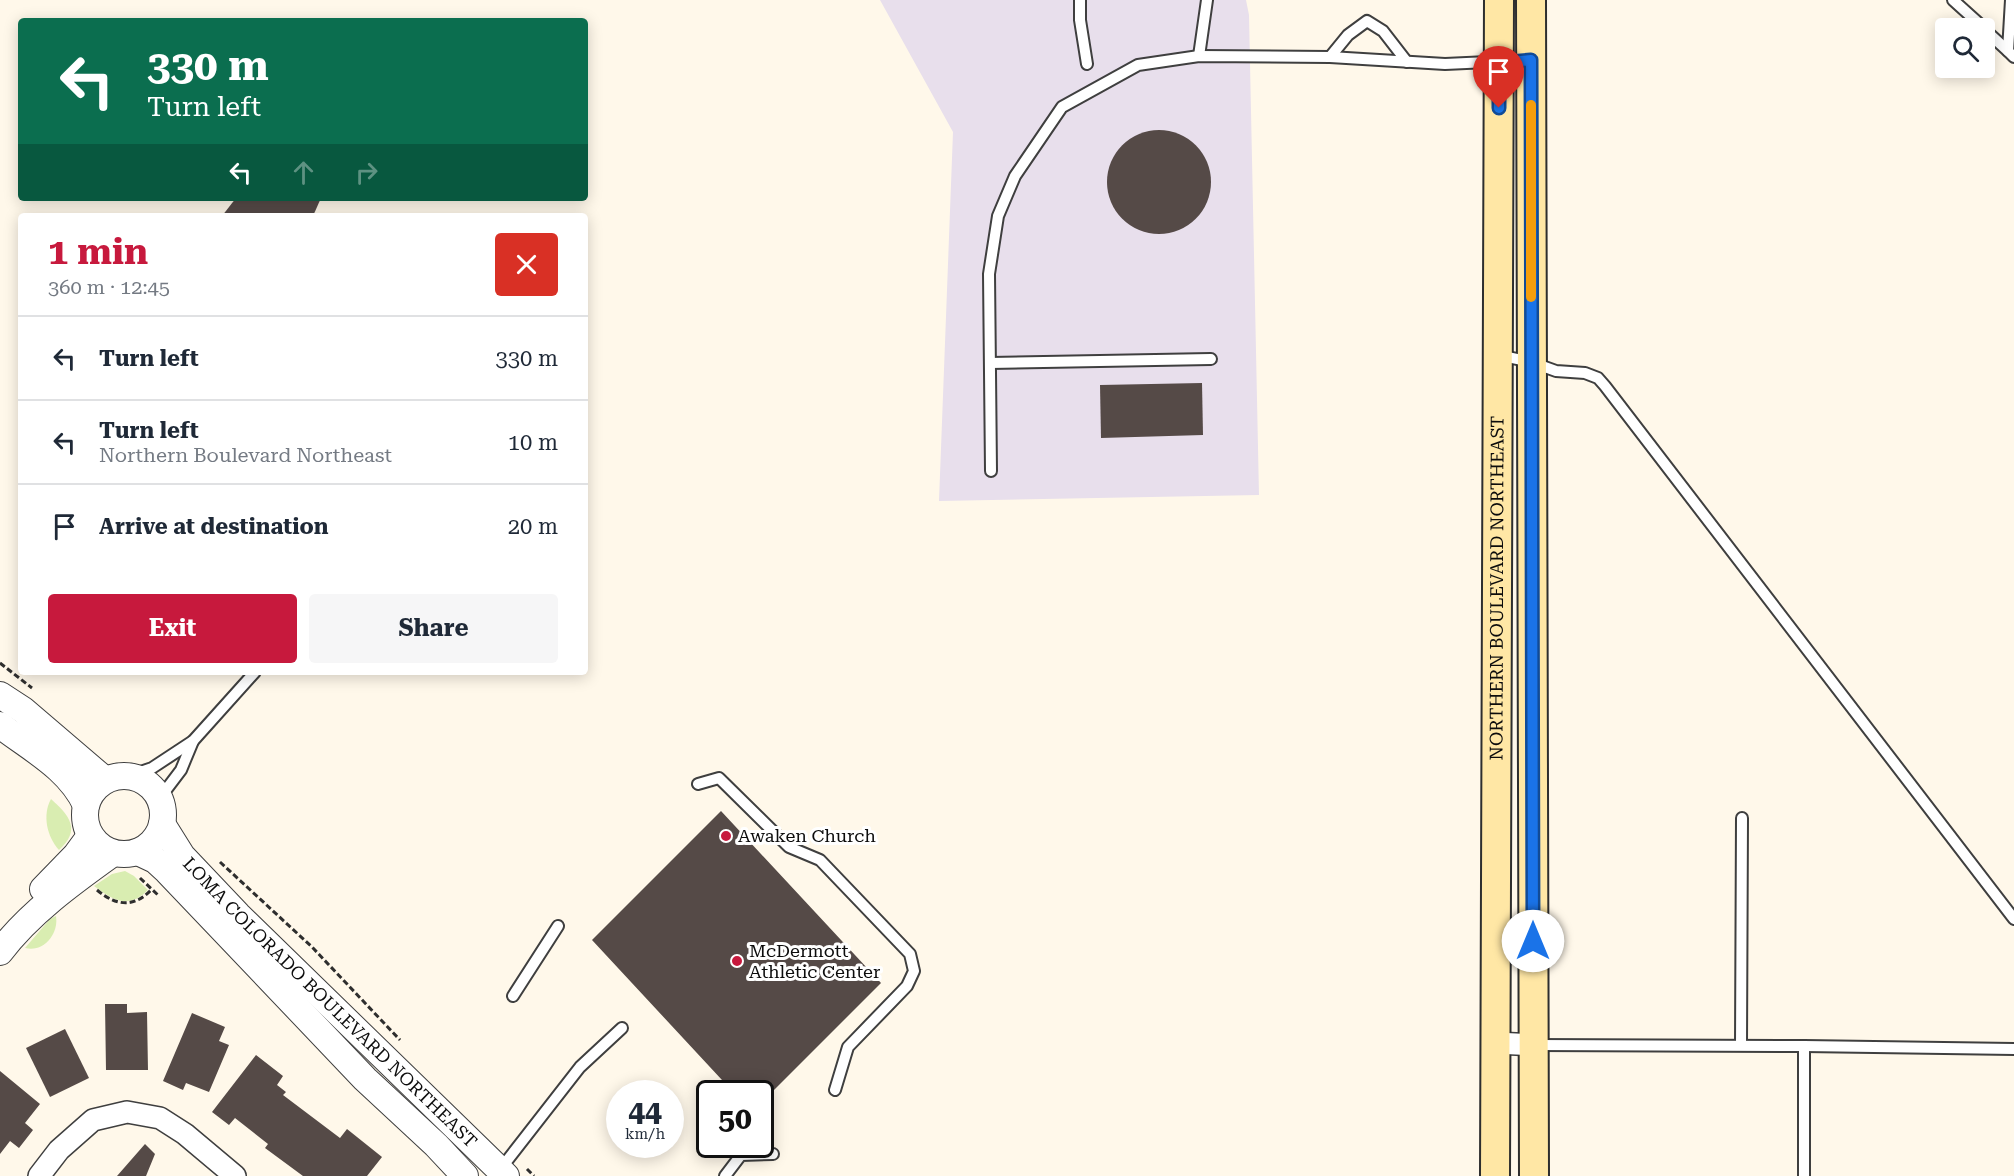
<!DOCTYPE html>
<meta charset="utf-8">
<style>
body{margin:0;font-family:"Roboto Serif",serif;background:#f6f6f7;color:#1f2937;height:100vh;display:flex;flex-direction:column;font-size:22px;white-space:nowrap}
*{box-sizing:border-box;margin:0}
p{font-size:20px;color:#747a83}
.icon{flex:none;width:33px;height:33px;fill:none;stroke:currentColor;stroke-width:2;stroke-linecap:round;stroke-linejoin:round}
.map{position:relative;flex:1;overflow:hidden}
.side{position:absolute;left:18px;top:213px;width:570px;height:462px;display:flex;flex-direction:column;background:#fff;border-radius:6px;box-shadow:0 3px 15px #0003}
.side>*{flex:none}
.guide{position:absolute;left:18px;top:18px;width:570px;height:183px;border-radius:6px;box-shadow:0 3px 15px #0003;background:#0b6e4f;color:#fff;overflow:hidden}
.buttons{position:absolute;left:1935px;top:18px;display:grid;gap:12px}
.buttons a{display:grid;place-items:center;width:60px;height:60px;border-radius:6px;background:#fff;box-shadow:0 3px 15px #0003;font-size:30px}
.speed{position:absolute;left:606px;top:1080px;display:flex;gap:12px;font-size:30px;font-weight:700;text-align:center}
.speed>*{display:grid;place-content:center;width:78px;height:78px;border-radius:50%;background:#fff;box-shadow:0 3px 15px #0003;line-height:1}
.speed small{font-size:15px;font-weight:400}
.speed .limit{border:3px solid #111;border-radius:9px;background:#fff;color:#111}
.pin{position:absolute;display:grid;place-items:center;width:51px;height:51px;color:#fff;margin:-62px -26px;border-radius:50% 50% 50% 0;rotate:-45deg;box-shadow:0 0 6px #0007}
.pin .icon{rotate:45deg}
.me{position:absolute;width:66px;margin:-33px;rotate:0deg;stroke-linejoin:round;filter:drop-shadow(0 0 4px #0008)}
.turn{display:flex;align-items:center;gap:21px;height:126px;padding:0 30px;font-size:27px}
.turn .icon{width:78px;height:78px;stroke-width:2.5}
.turn b{display:block;font-size:42px;line-height:51px}
.lanes{display:flex;align-items:center;height:57px;padding:0 30px;background:#0003;justify-content:center;gap:30px;direction:ltr}
.lanes .off{opacity:.35}
.round{display:grid;place-items:center;flex:none;width:63px;height:63px;border-radius:6px;background:#f6f6f7}
.summary{display:flex;align-items:center;justify-content:space-between;height:102px;padding:0 30px}
h1{font-size:36px;font-weight:700;line-height:45px;color:#c7193d}
.action{display:flex;gap:12px;margin-top:auto;padding:12px 30px}
.action a{flex:1;height:69px;border-radius:6px;background:#c7193d;color:#fff;font-size:24px;font-weight:700;line-height:69px;text-align:center}
.action a+a{background:#f6f6f7;color:#1f2937}
ul{padding:0;list-style:none}
li{display:flex;align-items:center;gap:18px;height:84px;padding:0 30px;border-top:2px solid #e0e1e3}
li div{flex:1}
li b{display:block;font-size:22px}
li em{font-style:normal}
.map>svg:first-child{display:block}
.industrial{fill:#e8dfec}
.green{fill:#d9edb1}
.building{fill:#554a47}
.lines{fill:none;stroke-linecap:round;stroke-linejoin:round}
.service-casing{stroke:#3f3f3f;stroke-width:14}
.minor-casing{stroke:#3f3f3f;stroke-width:24}
.tertiary-casing{stroke:#3f3f3f;stroke-width:28}
.secondary-casing{stroke:#2e2e2e;stroke-width:32}
.path{stroke:#2e2e2e;stroke-width:3;stroke-dasharray:6 3;stroke-linecap:butt}
.service{stroke:#fff;stroke-width:10}
.minor{stroke:#fff;stroke-width:21}
.tertiary{stroke:#fff;stroke-width:26}
.secondary{stroke:#ffe7a5;stroke-width:28}
.route-casing{stroke:#114b97;stroke-width:15}
.route{stroke:#1a73e8;stroke-width:10}
.slow{stroke:#f59e0b;stroke-width:10}
.poi-dot{fill:#c7193d;stroke:#fff;stroke-width:2}
.labels{text-anchor:middle;stroke-width:6;stroke-linejoin:round;paint-order:stroke}
.street-label{font-size:18px;fill:#0c0c0c;stroke:#fff}
.poi-label{font-size:18px;fill:#0c0c0c;stroke:#fff;text-anchor:start}
</style>
<div class="map">
<svg width="2014" height="1176" viewBox="0 0 2014 1176">
<rect width="100%" height="100%" fill="#fff8ea"/>
<path class="industrial" d="M880,0h366l3,15 10,480 -320,6 14,-369z"/>
<g class="green">
<path d="M51,799c19,17 30,31 8,51 -12,-13 -17,-35 -8,-51z"/>
<path d="M125,871l9,5 14,14c-20,20 -35,10 -54,-4l18,-12z"/>
<path d="M56,916c3,18 -13,37 -31,32l25,-29z"/>
</g>
<g class="building">
<circle cx="1159" cy="182" r="52"/>
<path d="M236,198h85l-8,18h-91z"/>
<path d="M1202,383l1,52 -102,3 -1,-53z"/>
<path d="M721,811l160,172 -121,121v-10h-25l-143,-154z"/>
<path d="M105,1004h22v9l20,-1 1,58h-42z"/>
<path d="M192,1013l33,14 -6,14 10,4 -20,47 -23,-9 -3,7 -20,-9z"/>
<path d="M65,1029l24,49 -39,19 -24,-49z"/>
<path d="M256,1055l27,21 -6,9 9,7 -3,3 57,43 7,-9 35,28 -15,19h-64l-38,-28 3,-4 -33,-26 -6,7 -17,-13z"/>
<path d="M0,1071l40,33 -15,19 8,7 -14,18 -9,-7 -10,13z"/>
<path d="M145,1144l10,10 -9,22h-29z"/>
</g>
<g class="lines">
<g class="service-casing">
<g id="service">
<path d="M1080,0v20l7,44"/>
<path d="M1953,0l31,28"/>
<path d="M2011,0l-3,51 6,6"/>
<path d="M1984,29l24,22"/>
<path d="M1199,56l8,-56"/>
<path d="M1330,57l18,-22 19,-14 16,10 24,31"/>
<path d="M1498,355l33,7 25,9 29,2 13,5 7,8 409,533"/>
<path d="M990,363l221,-4"/>
<path d="M991,471l-2,-197 9,-58 17,-40 47,-69 76,-42 61,-9 131,1 115,7 85,-4"/>
<path d="M129,776l23,-8 41,-27 62,-69"/>
<path d="M698,784l21,-6 70,69 31,13 90,94 4,17 -7,15 -59,61 -13,43"/>
<path d="M159,799l22,-29 12,-29"/>
<path d="M513,996l45,-70"/>
<path d="M1534,1045l270,1v130"/>
<path d="M1741,1045l1,-227"/>
<path d="M1804,1046l210,3"/>
<path d="M499,1171l81,-104 42,-39"/>
<path d="M725,1176l16,-21 32,-1"/>
</g>
</g>
<g class="minor-casing">
<g id="minor">
<path d="M1496,1043l38,2"/>
<path d="M39,1176l20,-26 34,-30 34,-8 33,6 25,16 50,42"/>
</g>
</g>
<g class="tertiary-casing">
<g id="tertiary">
<path d="M0,695l23,15 82,70"/>
<path d="M0,725c31,24 69,43 86,80"/>
<circle cx="124" cy="815" r="39"/>
<path id="s1" d="M162,824l20,32 56,59 268,261"/>
<path d="M138,852l17,8 12,11 198,208 71,66 29,31"/>
<path d="M43,889l33,-34 14,-19"/>
<path d="M0,952c29,-39 74,-71 113,-99"/>
</g>
</g>
<g class="secondary-casing">
<g id="secondary">
<path d="M1531,0l3,1176"/>
<path id="s2" d="M1495,1176l4,-1176"/>
</g>
</g>
<g class="path">
<path d="M0,663l32,25"/>
<path d="M220,862l92,85 88,93"/>
<path d="M140,878l19,18"/>
<path d="M97,890c19,16 37,18 54,0"/>
<path d="M527,1169l7,7"/>
</g>
<use href="#service" class="service"/>
<use href="#minor" class="minor"/>
<use href="#tertiary" class="tertiary"/>
<use href="#secondary" class="secondary"/>
</g>
<g class="lines">
<g class="route-casing">
<path id="route" d="M1499,108v-45l32,-3 2,881"/>
</g>
<use href="#route" class="route"/>
<path class="slow" d="M1531,105v192"/>
</g>
<g class="poi-dot">
<circle cx="726" cy="836" r="6"/>
<circle cx="737" cy="961" r="6"/>
</g>
<g class="labels">
<g class="street-label">
<text dy="6" stroke="none"><textPath href="#s2" startOffset="588">NORTHERN BOULEVARD NORTHEAST</textPath></text>
<text dy="6" stroke="none"><textPath href="#s1" startOffset="246">LOMA COLORADO BOULEVARD NORTHEAST</textPath></text>
</g>
<g class="poi-label">
<text x="738" y="842">Awaken Church</text>
<text x="749" y="957">McDermott<tspan x="749" dy="21">Athletic Center</tspan></text>
</g>
</g>
</svg>
<div class="buttons">
<a><svg class="icon" aria-label="search" viewBox="0 0 24 24"><circle cx="10" cy="10" r="6"/><path d="M15 15l6 6"/></svg></a>
</div>
<div class="speed"><div>44<small>km/h</small></div><div class="limit">50</div></div>
<div class="pin" style="left:1499px;top:108px;background:#d93025"><svg class="icon" aria-label="arrive" viewBox="0 0 24 24"><path d="M6 21V4h12l-3 4 3 4H6"/></svg></div>
<svg class="me" style="left:1533px;top:941px" viewBox="-20 -20 40 40"><circle r="19" fill="#fff"/><path d="M0-13L10 11 0 6-10 11z" fill="#1a73e8"/></svg>
<div class="guide">
<div class="turn"><svg class="icon" aria-label="left" viewBox="0 0 24 24"><path d="M17 20v-9H6M10 6l-5 5 5 5"/></svg><div><b>330 m</b>Turn left</div></div>
<div class="lanes"><svg class="icon" aria-label="left" viewBox="0 0 24 24"><path d="M17 20v-9H6M10 6l-5 5 5 5"/></svg><svg class="icon off" aria-label="ahead" viewBox="0 0 24 24"><path d="M12 20V5M6 11l6-6 6 6"/></svg><svg class="icon off" aria-label="right" viewBox="0 0 24 24"><path d="M7 20v-9h11M14 6l5 5-5 5"/></svg></div>
</div>
<section class="side">
<div class="summary"><div><h1>1 min</h1><p>360 m · 12:45</p></div><a class="round" style="background:#d93025;color:#fff"><svg class="icon" aria-label="close" viewBox="0 0 24 24"><path d="M6 6l12 12M18 6L6 18"/></svg></a></div>
<ul>
<li><svg class="icon" aria-label="left" viewBox="0 0 24 24"><path d="M17 20v-9H6M10 6l-5 5 5 5"/></svg><div><b>Turn left</b></div><em>330 m</em></li>
<li><svg class="icon" aria-label="left" viewBox="0 0 24 24"><path d="M17 20v-9H6M10 6l-5 5 5 5"/></svg><div><b>Turn left</b><p>Northern Boulevard Northeast</p></div><em>10 m</em></li>
<li><svg class="icon" aria-label="arrive" viewBox="0 0 24 24"><path d="M6 21V4h12l-3 4 3 4H6"/></svg><div><b>Arrive at destination</b></div><em>20 m</em></li>
</ul>
<div class="action"><a>Exit</a><a>Share</a></div>
</section>
</div>
